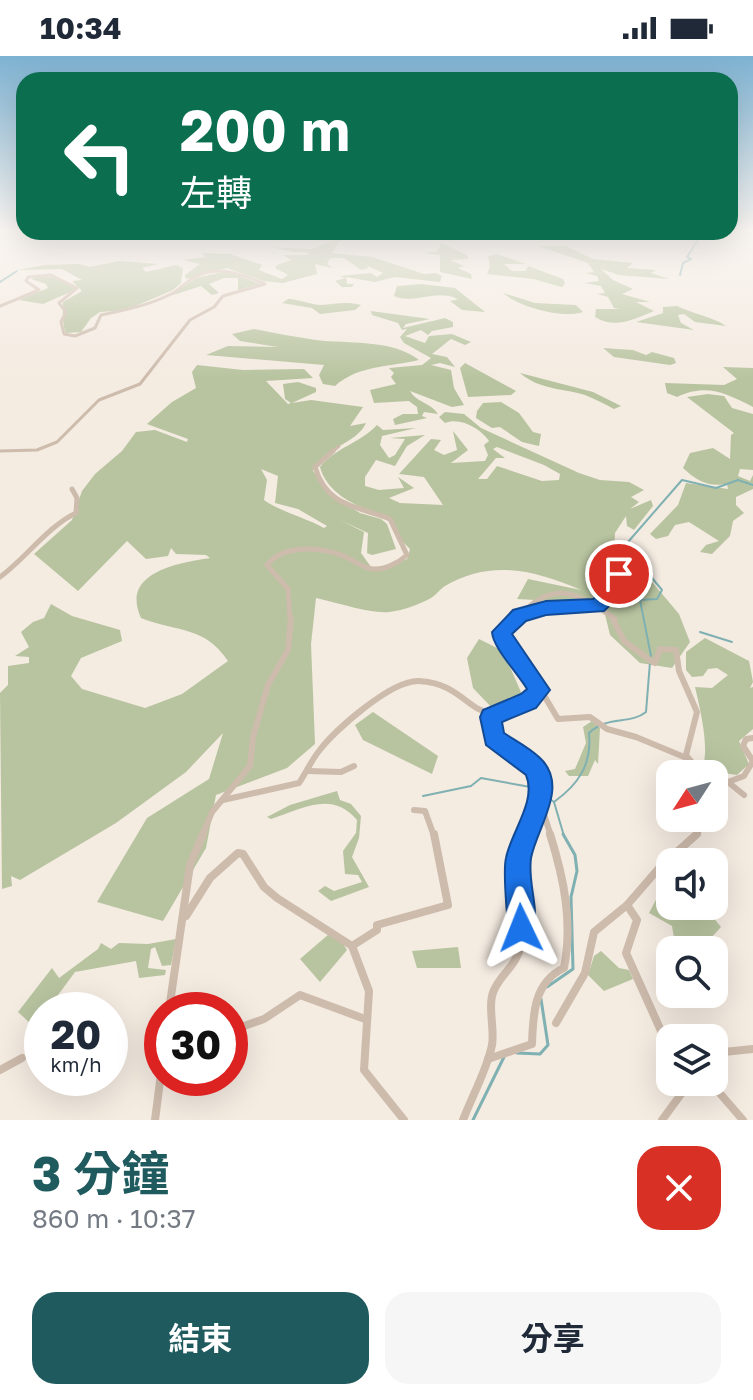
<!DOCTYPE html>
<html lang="zh-TW">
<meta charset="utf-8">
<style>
body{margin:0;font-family:"Golos Text","Noto Sans TC",sans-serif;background:#f6f6f7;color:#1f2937;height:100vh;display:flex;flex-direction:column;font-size:30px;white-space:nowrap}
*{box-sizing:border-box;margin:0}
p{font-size:26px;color:#747a83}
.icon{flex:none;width:44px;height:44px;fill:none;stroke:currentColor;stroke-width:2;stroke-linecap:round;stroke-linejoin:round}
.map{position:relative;height:1064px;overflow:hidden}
.drawer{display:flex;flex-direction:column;background:#fff;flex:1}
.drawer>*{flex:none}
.hud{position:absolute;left:16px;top:16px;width:722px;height:168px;border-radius:24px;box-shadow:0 8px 32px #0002;background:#0b6e4f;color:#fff;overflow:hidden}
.needle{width:52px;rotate:234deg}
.tools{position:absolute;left:656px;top:704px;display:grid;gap:16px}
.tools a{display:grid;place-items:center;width:72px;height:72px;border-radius:16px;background:#fff;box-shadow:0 8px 32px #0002;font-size:40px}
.speed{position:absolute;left:24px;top:936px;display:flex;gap:16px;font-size:40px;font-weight:700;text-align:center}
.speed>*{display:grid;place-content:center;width:104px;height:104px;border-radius:50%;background:#fff;box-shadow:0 8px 32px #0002;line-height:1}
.speed small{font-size:20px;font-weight:400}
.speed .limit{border:12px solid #d22;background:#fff;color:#111}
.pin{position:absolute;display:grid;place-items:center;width:68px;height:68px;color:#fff;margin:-34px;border:4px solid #fff;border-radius:50%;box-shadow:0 2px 8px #0007}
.me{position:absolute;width:88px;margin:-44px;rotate:358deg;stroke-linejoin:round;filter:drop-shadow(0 0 6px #0008)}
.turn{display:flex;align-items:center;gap:28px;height:168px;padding:0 32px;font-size:36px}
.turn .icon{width:104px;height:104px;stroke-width:2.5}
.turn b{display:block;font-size:56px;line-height:68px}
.round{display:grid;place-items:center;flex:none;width:84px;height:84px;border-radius:24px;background:#f6f6f7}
.summary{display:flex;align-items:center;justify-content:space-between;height:136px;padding:0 32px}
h1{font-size:48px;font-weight:700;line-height:60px;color:#1f5a5e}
.button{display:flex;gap:16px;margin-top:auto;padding:16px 32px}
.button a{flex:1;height:92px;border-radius:24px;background:#1f5a5e;color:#fff;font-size:32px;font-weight:700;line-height:92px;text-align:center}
.button a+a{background:#f6f6f7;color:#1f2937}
.status{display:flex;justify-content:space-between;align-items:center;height:56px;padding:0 40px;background:#fff;direction:ltr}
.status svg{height:22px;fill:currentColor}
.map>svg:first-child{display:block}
.green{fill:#b8c4a0;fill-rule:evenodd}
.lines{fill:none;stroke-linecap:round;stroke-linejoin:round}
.stream-far1{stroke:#7fb0b2;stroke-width:2}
.stream{stroke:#7fb0b2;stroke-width:3}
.minor-far3{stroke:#cdbbac;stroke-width:3}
.minor-far2{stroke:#cdbbac;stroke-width:5}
.minor-far1{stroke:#cdbbac;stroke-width:6}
.minor{stroke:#cdbbac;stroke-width:8}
.route{fill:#1a73e8;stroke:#114b97;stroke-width:2}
</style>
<div class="status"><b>10:34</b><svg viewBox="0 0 49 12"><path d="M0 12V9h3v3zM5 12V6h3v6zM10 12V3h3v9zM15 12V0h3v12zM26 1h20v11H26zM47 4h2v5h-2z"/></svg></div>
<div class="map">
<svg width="753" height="1064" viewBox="0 0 753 1064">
<rect width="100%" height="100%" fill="#f4ebe1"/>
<g class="green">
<path d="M349,178l6,1 -15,6 -8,12 40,4 52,17 12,-1 6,3 -2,6 -45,-5 -20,5 -29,-5 1,7h7l-2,3h-10l-7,-6 10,-3 -5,-2 31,-3 6,4 6,-4 -17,-8 3,3 -8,2 -17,-12h-14l-3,6 6,4 -18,-4 2,10 -34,9 -20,-2 -36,-13 -41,11 -1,-4 15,-11 -16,-4 22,-3 -5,-4 29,1 32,11 -3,5 23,9 6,-4 -13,-7 2,-3 15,-5 -10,-5h27l-3,-3h-12l-25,-5 42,2z"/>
<path d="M441,187l26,12 1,4 -18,1 14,6 -6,2 13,6 1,5 -32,-7v-17l-18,-2 15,-1z"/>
<path d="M538,190h28l27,13 40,4 -6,5 29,2 -5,3 18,6 -50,-4 -18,-6 12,11 20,9 -11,5 28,8h-14l18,9c-21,9 -39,18 -59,6l1,-8h24l-6,-1 -6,-11 -11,-3 8,-1 -4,-7 -17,-3 15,-2 -2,-5 -12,-3 9,-1 -6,-9z"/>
<path d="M497,198l29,10h-22l8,7h14l2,-5 35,13 2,4 -3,4 -29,-8 -46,-5 3,-8 -2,-10z"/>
<path d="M119,205l39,3 -16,4 4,4 30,-7 7,3 -2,15 -8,7 -47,20 -26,2 -9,6 -10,14 -15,1c-4,-7 -3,-22 -3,-31l19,-11 -10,-10 10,-1 -20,-11 -44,1 27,-5 34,-1 11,3z"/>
<path d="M227,215l33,13 -22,6v-12h-14l-15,6 10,9 -7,2 -11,-9 -31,10 26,-18z"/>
<path d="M40,221h13l20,9 2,4 -32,14 -24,-4 29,-12 -2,-4 -15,-5z"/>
<path d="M422,228l33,4 30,24 -23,-2 -12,-9 8,-2c-23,-11 -43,6 -64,-3l3,-10z"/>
<path d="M503,237l32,10 41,2 7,7c-20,7 -64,-5 -80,-19z"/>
<path d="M288,243c11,0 23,6 33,6 15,-1 25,-4 40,0l-6,5 -35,4 -8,-6 -30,-5z"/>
<path d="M677,250c16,8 34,10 49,20l-31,-4 -11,-8 -6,1 3,8 13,7 -58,-8 27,-9v-6z"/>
<path d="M371,255l59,8 -24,5 -3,4 42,-10 8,4v5l-21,4 -4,4 -7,-5 -16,6 20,7 4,-7 23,-2 19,8 -6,3 -14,-6 -19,15 15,3 8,10 -15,-4 -9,2 20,5 3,18 10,17 -12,2 -42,-16c6,11 21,12 28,23l-14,-2 -2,4 5,2 -32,7 -2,-6 10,-5h15l-1,-7 -8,-6 -35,2 -4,-13 26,-6 -5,-7 3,-4 -5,-5 33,-3 9,-7 -27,-15 -4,-6 7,-8 -5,1 -4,-7 -26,-8z"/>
<path d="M254,273c21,4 41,8 62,11 34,4 76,-1 103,20 -29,7 -61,5 -84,26l-12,-2 -4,-9 5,-10 -118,-10 22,-9 50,1 -38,-6 -8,-7z"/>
<path d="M603,292l30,2 13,5 6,-3 22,6 2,5 -6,2 -56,-8z"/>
<path d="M465,307l51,28 -5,4 -43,2 -8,-29z"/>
<path d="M197,309l46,5 61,-1 9,9 -47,3 22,23 3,-1 -6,-4 -2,-15 15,-2 18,6v4l-24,11 19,-3 52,7 -13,19 16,-3c-10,22 -44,24 -53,48l18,24 29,18 21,6 6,5 9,25 -24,6 -5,-2 1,-20 -28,-13 24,12 -3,21 13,18 33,-12 3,-10 -9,-9 -12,-23c-26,-8 -61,-20 -69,-50 15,-19 40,-24 57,-42l6,5 33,-2 -34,8 -2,9 9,13 6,-3 10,-16 -15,-1 35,-3 -18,11 -12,20 -19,-6 -11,17v9l14,4 25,-2 -6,-11 16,11 -25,10 11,5 43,2 -19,-28 -25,-3 32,-35 10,1 -7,10 10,5 13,-5 -4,-19 15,19 -17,13 34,-2 3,-6 -4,-10 5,-4c-9,-13 -29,-24 -44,-18l-6,-6 6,-5 19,2 17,14 98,45 21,7 29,2 15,8 -13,7 8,5 -9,7 21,-9 2,6 -19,24 -7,-4 -1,-10 -11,17 -2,49 -21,10 3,2 19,-10 1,-17 11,-16 53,63 11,28 -18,26 -32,-5 -30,-28 -7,-29 -9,-10 -4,7 -73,-4 11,-20 53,11c-47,-20 -90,-31 -136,-4 -6,4 -9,9 -14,12 -10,6 -30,13 -42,14 -18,2 -54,-10 -73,-14l-5,46 4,100 -28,24 -71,27 -10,53 -43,73 -66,-19 50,-84 62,-39 14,-46 -37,39 -70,51 -96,57 -9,-4 1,10 -10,3 -2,-196 8,-8v-19l21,-3v-6l-14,-1 14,-9 -8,-15 12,-10 11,-4 7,-14 21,12 48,14 2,11 -41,17 -10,18 11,13 63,19 37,-14 46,-33c-23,-35 -51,-29 -87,-43 -21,-46 38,-55 69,-60l-4,-3 -30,-1 -5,-6 -3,8 -22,3 -19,-18 -49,50 -44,-37 38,-34 10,-29 13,-17 27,-23 14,-19 19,-2 32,12 1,-3 -41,-15 25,-22 24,-14 -4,-16zM497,391l47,18 16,9 -1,6 -17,1 -45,-15 -10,13h-9l18,-21h9l-12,-9zM261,413l17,7 -3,27 23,6 29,17 -3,2c-20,-11 -41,-15 -60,-28l3,-20z"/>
<path d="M723,311l30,1v39c-27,-14 -47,-24 -76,-10l-10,-4 -2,-10 59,2 13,-6z"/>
<path d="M520,317l73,19 28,14 -7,3c-9,-5 -19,-10 -29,-14 -23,-7 -45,-5 -65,-22z"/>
<path d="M708,338l16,2 8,12 21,6v56l-13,-1 -2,7 12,5 3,-6v14l-17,8v8l8,8 -11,8 -3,15 -18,18 -12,-2 6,-7 13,-4 -30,-19 -14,3 -7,11 -12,3 -6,-5 28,-29 8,-22 42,6 -1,-5c-19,3 -30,-3 -44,-16l7,-15 23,-5 17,11 1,-24 3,-2 -47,-36z"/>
<path d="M501,346l18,11 14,19 8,2 -2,12 -17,-4 -22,-15 -8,1 -16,-10 1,-7 6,-8z"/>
<path d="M705,582l44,23 4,21 -3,6 3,-1v42l-14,12 10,23 -12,11 -20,-3 -13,-10c4,-20 -4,-54 -9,-75l17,1 16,-13 -11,-7 -9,1 -5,7 -11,1 -6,-7v-18z"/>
<path d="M479,583l24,12 21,48 -29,12 -22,-23 -6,-30z"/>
<path d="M373,656l65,44 -6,18 -69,-34 -8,-15z"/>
<path d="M592,665l8,7 -2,36 -3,-4 -7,16h-19l-4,-5 10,-2 11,-26 -3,-16z"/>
<path d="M337,735l3,9 11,4 10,12 -2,22 -7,19 17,30 -38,14 -13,-10 7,-5 9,5 28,-9 -4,-7 -13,-1 -2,-23 13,-18 1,-13c-26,-30 -54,-11 -86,-1l-4,-2 23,-12z"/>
<path d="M670,827v23h34l17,21 -21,23h-24l-4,-24 -23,-13 11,-21 7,3 -1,-10z"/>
<path d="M329,878l11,5 7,11 -27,32 -20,-23z"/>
<path d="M176,883l-5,26 -9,1 -7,-19 -4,2 -3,19 18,2 -1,5 -26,3 -3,-17 -61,11 -28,38h-5v4l-12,9 -12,-11 34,-44 7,10 39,-29 3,-6 10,6 8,-6 29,1z"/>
<path d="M458,891l3,21h-44l-5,-17z"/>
<path d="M601,895l18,17 10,2 4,9 -29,12 -16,-16 6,-19z"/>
</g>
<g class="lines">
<g class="stream-far1">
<path d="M680,219l3,-12 8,-4 -4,-2 13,-20"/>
<path d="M0,226l17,-11"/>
<path d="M700,576l32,10"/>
<path d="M651,600l-11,-56 17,-1 5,-9 -35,-42 1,-6 54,-62 34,8 22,-8 15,5"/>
<path d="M540,736l14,10 10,34"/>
<path d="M423,740l48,-10 10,-8 55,10"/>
<path d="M554,746c25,-18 38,-38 35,-69 19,-18 41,-8 57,-21l4,-50"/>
</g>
<g class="stream">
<path d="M547,931l26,-18 -2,-72 6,-26 -2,-16 -12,-21"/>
<path d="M517,997l23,1 8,-9 -7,-46"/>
<path d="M473,1064l31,-63"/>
</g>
<g class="minor-far3">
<path d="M0,250l39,-16 -13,-9 2,-4 23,-2 26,13 -18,15 7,9 -5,10 3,12 11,2 20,-8 6,-13c25,-5 49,-10 72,-22 7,-4 13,-11 20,-15 25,-14 48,-4 72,6l-42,12 -9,11 -24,13 -50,64 -41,16 -42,42 -20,8 -37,1"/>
<path d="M331,397l8,-7"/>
</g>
<g class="minor-far2">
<path d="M0,521c26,-19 47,-50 76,-64l1,-15 -5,-9"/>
<path d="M520,559c35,-37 60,-21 95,4"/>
<path d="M290,563l-2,-30 -21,-24c16,-21 54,-18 77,-9 9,4 18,12 29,13 12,1 25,-6 34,-14l-17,-36c-31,-13 -63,-11 -75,-52l18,-16"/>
<path d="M517,563l29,-11 51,-2 14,-15 9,-4 -1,-13"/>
</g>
<g class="minor-far1">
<path d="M521,561l-19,15 4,11 20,22 32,54 32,-2 17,12 29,8 53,22 14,15"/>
<path d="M612,561l12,24 27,20 4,2 5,-14 16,1 3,21 18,41 -11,43 2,3"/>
<path d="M491,661l3,21c52,38 54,36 32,98"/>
<path d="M308,715l33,1 13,-6"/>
<path d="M728,726l16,-6 9,-15 -10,-15 3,-7 7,-1"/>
<path d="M714,727l14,-1 16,13"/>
<path d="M714,728l8,14 -8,12"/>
<path d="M539,743l12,37"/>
<path d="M223,744l76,-17c7,-10 12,-22 20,-32 16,-21 72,-71 100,-70 60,3 50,64 121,9"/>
<path d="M414,754l11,1 9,25"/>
<path d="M202,780l10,-24 38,-46 3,-29 15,-52 20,-35 3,-33"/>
<path d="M695,780l13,-18"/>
</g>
<g class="minor">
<path d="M627,849l10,15 -11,33 36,80 8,9"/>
<path d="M186,860l24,-38 28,-25 5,1 21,33 13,11 75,48 17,45 -5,79 40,50"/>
<path d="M352,890l25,-16v-5l71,-20 -14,-71"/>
<path d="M169,954l21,-145 13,-31"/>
<path d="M556,967l29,-50 9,-41 33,-27 33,-38 37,-33"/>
<path d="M230,975l34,-12 36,-24 65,24"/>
<path d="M714,997l39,-4"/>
<path d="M488,1003l44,-15c1,-30 2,-62 32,-76 9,-46 0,-89 -14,-134"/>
<path d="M0,1014l22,-12"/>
<path d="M710,1026l33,38"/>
<path d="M155,1064l7,-54"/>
<path d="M463,1064c9,-24 24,-50 29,-75 3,-16 -5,-40 2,-55 8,-18 24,-25 27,-47 6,-42 -9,-66 6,-109"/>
<path d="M662,1064l28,-38"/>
</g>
</g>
<linearGradient id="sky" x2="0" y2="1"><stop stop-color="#7eb2d2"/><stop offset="0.54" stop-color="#faf6f2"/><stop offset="1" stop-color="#faf6f2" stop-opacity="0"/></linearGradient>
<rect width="753" height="322" fill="url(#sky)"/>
<path class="route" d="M619,512l9,6 1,13 -25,24 -58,4 -20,6 -14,13 38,56 -14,18 -34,14 2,11c12,8 26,15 36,25 30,28 -3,69 -9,100 -4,28 11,53 0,80l-10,4 -10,-4c-4,-10 -8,-68 -5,-80 5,-26 31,-57 20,-83l-40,-30 -6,-28 3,-7 38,-16 6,-5c-10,-17 -34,-41 -35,-57l21,-22 33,-9 47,-2 18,-15 -1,-10z"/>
</svg>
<div class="tools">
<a><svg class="needle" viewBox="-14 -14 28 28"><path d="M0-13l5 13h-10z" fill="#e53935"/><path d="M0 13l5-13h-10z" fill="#747a83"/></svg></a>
<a><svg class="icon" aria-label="sound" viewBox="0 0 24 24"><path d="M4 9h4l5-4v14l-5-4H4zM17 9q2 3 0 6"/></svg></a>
<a><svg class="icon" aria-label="search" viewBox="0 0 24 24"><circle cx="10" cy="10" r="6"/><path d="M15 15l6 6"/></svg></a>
<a><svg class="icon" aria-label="layers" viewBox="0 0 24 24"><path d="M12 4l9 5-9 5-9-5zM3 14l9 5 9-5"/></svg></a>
</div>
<div class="speed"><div>20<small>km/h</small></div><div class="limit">30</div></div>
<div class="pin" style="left:619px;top:518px;background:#d93025"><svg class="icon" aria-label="arrive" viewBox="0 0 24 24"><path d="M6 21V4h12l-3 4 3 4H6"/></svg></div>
<svg class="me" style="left:521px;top:872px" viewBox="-20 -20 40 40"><path d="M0-17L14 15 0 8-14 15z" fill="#1a73e8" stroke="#fff" stroke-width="4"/></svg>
<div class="hud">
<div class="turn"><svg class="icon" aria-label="left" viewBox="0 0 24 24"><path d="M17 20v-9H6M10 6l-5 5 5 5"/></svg><div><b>200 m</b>左轉</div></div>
</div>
</div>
<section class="drawer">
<div class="summary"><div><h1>3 分鐘</h1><p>860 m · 10:37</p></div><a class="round" style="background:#d93025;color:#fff"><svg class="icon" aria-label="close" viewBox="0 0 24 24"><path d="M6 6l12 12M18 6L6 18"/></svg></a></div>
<div class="button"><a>結束</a><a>分享</a></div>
</section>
